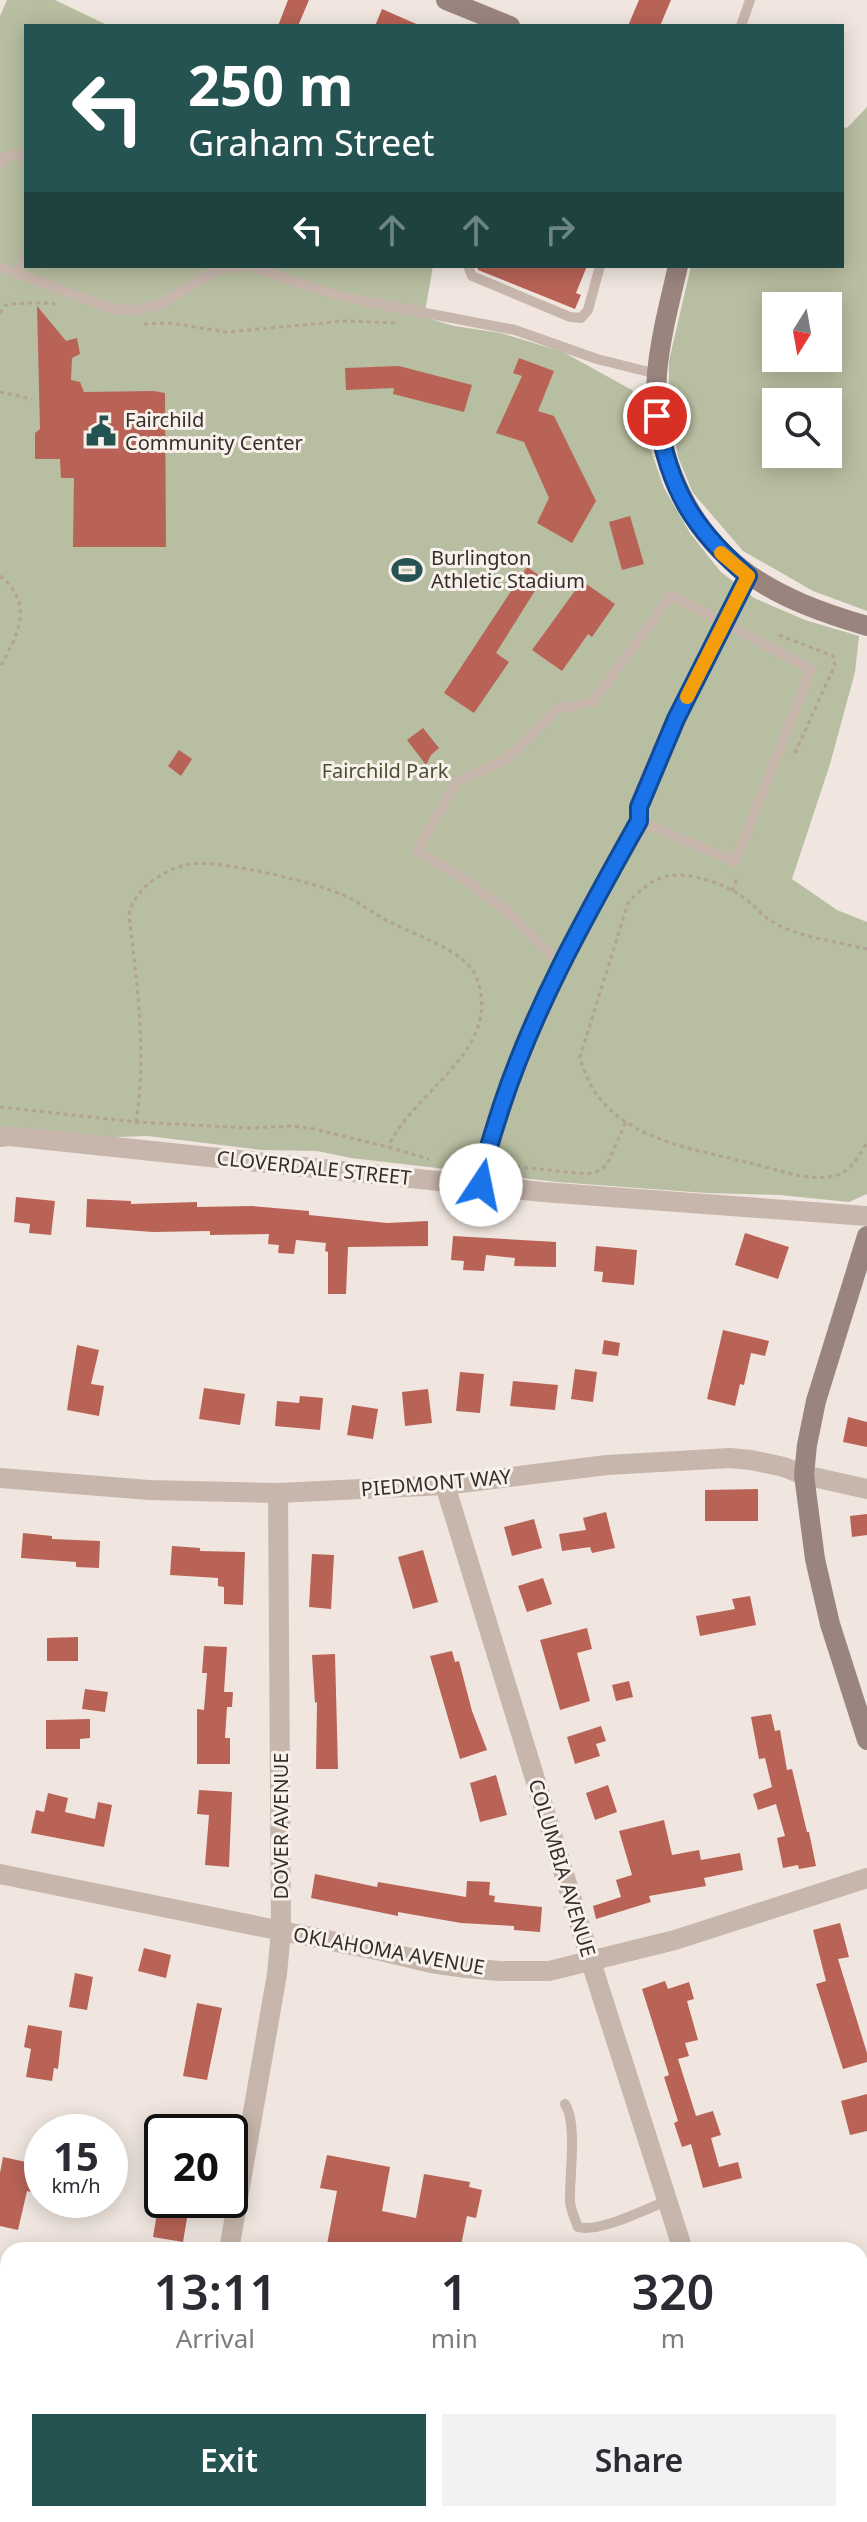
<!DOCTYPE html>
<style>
body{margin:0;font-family:"Noto Sans",sans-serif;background:#f2f2f3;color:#2b2b33;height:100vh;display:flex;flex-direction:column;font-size:30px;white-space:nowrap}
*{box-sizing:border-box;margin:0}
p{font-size:26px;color:#7c7c81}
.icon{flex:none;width:44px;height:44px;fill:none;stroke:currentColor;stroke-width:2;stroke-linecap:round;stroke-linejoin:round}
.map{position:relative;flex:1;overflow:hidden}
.details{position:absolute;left:0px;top:2242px;width:868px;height:280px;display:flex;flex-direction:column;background:#fff;border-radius:24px 24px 0 0;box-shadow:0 4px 20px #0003}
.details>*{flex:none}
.hud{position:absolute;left:24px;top:24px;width:820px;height:244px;border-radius:0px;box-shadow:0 4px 20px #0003;background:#255351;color:#fff;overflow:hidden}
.needle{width:52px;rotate:191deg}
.buttons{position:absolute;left:762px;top:292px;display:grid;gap:16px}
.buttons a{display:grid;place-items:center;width:80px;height:80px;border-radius:0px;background:#fff;box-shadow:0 4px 20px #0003;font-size:40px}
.speed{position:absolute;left:24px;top:2114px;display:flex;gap:16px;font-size:40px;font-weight:700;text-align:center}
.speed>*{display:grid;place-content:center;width:104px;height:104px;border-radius:50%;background:#fff;box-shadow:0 4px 20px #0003;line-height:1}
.speed small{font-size:20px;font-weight:400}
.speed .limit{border:4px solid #111;border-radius:12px;background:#fff;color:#111}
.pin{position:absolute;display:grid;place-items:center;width:68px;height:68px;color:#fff;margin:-34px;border:4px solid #fff;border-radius:50%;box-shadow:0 2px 8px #0007}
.me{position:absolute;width:88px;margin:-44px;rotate:11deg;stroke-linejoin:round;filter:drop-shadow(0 0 6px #0008)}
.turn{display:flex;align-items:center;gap:28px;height:168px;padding:0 32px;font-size:36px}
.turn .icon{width:104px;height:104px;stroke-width:2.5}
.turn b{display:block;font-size:56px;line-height:68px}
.lanes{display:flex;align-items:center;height:76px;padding:0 32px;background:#0003;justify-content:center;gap:40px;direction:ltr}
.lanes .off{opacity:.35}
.eta{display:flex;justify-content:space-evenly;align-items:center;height:136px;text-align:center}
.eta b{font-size:48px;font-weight:600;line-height:56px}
.cta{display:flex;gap:16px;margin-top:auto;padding:16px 32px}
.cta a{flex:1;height:92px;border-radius:0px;background:#255351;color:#fff;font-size:32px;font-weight:600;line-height:92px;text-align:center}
.cta a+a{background:#f2f2f3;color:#2b2b33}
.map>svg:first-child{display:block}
.green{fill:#b7bea1;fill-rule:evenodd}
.building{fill:#b86356}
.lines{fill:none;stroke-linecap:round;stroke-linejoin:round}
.path{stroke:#b3a097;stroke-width:3;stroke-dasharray:4 4;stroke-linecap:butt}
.lane{stroke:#c7b6ac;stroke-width:10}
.street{stroke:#c7b6ac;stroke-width:20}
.secondary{stroke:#9a857e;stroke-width:20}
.route-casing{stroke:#114b97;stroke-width:20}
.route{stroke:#1a73e8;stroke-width:14}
.slow{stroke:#f59e0b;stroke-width:14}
.labels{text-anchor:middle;stroke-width:6;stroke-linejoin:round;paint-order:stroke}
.poi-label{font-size:20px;fill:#362d2a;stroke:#f8f1eb;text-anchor:start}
.park-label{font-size:20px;fill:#495131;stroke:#f8f1eb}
.street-label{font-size:20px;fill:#362d2a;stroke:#f8f1eb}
</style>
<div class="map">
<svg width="867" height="2522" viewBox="0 0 867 2522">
<rect width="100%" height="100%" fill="#f0e6df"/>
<g class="green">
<path d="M7,0h48l54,26h-83v240h407l-9,51 30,9 47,7 62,19 69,38 7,13 8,36 17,49 26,45 30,38 34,27 51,22 54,16 -4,36 -25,92 -38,115 45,31 30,12v272l-18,8 -69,-7 -74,-2 -149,-11 -206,-24 -34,-7 -55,-1 -114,-14 -65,2 -83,-10v-1112z"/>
<path d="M867,107v504l-54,-20 -70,-40 -50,-58 -15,-36 -9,-65v-31l22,-95h151v-140l5,2zM776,306h52v52h-52zM776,402h52v52h-52z"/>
</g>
<g class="building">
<path d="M288,0h21l-11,26h-20z"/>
<path d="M639,0h32l-11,26h-32z"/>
<path d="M382,9l39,17h-46z"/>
<path d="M477,266h110l-11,27 5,2 -6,14 -97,-39z"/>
<path d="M37,306l29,35 11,-3 3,16 -8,4 -1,22 9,2 4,10 70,-1 11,2 1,154h-93l1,-69h-13l-1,-19h-25v-26l5,-4z"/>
<path d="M519,358l35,13 -16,40 16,5 42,85 -24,42 -35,-20 12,-25 -25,-56 -28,-9 26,-57 -9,-3z"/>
<path d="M399,366l73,19 -8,27 -71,-18 1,-6 -48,2 -1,-22z"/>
<path d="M630,516l14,48 -22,6 -13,-48z"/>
<path d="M527,567l16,11 -47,75 13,9 -35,51 -30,-20z"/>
<path d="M582,581l33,23 -23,33 -4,-3 -26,37 -30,-21z"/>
<path d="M423,728l16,20 -8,7 -5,10 -19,-25z"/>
<path d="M179,750l13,9 -11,17 -13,-10z"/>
<path d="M16,1197l39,4 -4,34 -22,-2 1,-9 -16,-2z"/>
<path d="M87,1199l44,2v3l66,-2v5l55,-1 57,5v4l78,8 41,-2v25l-80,1 -2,47h-18v-42l-3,-1 1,-8 -30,-3 -2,14 -16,-1 1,-8 -11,-1 1,-10 -59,1v-4l-57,1 -67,-5z"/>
<path d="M745,1233l44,14 -11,32 -43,-14z"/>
<path d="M453,1236l103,6v25l-42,-1 1,-8 -29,-3 -2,16 -21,-1 1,-9 -13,-1z"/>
<path d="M596,1246l41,4 -3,35 -32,-3 1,-10 -9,-1z"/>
<path d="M723,1330l46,11 -4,15 -14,-3 -7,32 -4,-1 -5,22 -28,-7z"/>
<path d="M604,1340l16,3 -2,13 -16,-2z"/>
<path d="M77,1345l22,5 -8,34 13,2 -5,30 -32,-6z"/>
<path d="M575,1369l22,3 -4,30 -22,-3z"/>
<path d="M460,1372l24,2 -4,39 -24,-2z"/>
<path d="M513,1381l45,4 -3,25 -45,-4z"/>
<path d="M204,1388l41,6 -5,31 -41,-6z"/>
<path d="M428,1389l4,34 -27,3 -3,-34z"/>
<path d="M300,1396l23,2 -3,32 -45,-4 2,-25 22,2z"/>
<path d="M352,1405l26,4 -5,30 -26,-4z"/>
<path d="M848,1417l19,5v25l-24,-5z"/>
<path d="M758,1489v32h-53v-31z"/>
<path d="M606,1512l9,36 -23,5 -2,-6 -28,4 -3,-17 27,-4 -3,-12z"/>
<path d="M867,1514v21l-15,2 -2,-21z"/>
<path d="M534,1519l8,29 -30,8 -8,-29z"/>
<path d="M23,1533l29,3v3l48,2 -1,27 -23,-1v-5l-55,-4z"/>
<path d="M172,1546l28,2v3l45,1 -2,53 -19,-1v-17l-6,-1v-8l-48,-3z"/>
<path d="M423,1550l15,52 -25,7 -15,-52z"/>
<path d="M312,1554l22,1 -3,54 -22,-2z"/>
<path d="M543,1578l9,26 -25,8 -9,-26z"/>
<path d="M750,1596l6,29 -56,11 -4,-20 39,-7 -3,-10z"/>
<path d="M587,1628l5,21 -15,4 13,48 -30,9 -20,-70z"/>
<path d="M78,1637v24h-31v-23z"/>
<path d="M204,1646l23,1 -3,45h9l-1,15h-5l-2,31h5v26h-33v-55l7,1 3,-37h-5z"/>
<path d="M452,1651l3,11 4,-1 13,50 15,39 -27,9 -30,-103z"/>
<path d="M335,1654l3,115h-22l1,-67 -2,1 -3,-48z"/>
<path d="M629,1681l4,16 -17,4 -4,-16z"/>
<path d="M85,1689l23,3 -3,20 -23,-3z"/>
<path d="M771,1714l4,17 5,-1 7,40 5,-1 15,63h2l7,34 -17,3 -1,-4 -15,3 -6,-30 8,-2 -9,-32 -18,6 -5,-16 19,-7 -7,-29 -6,1 -8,-42z"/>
<path d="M90,1719v19l-10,1v10h-34v-29z"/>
<path d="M601,1726l5,15 -10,3 4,12 -25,8 -8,-27z"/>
<path d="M496,1775l11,40 -27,7 -10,-39z"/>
<path d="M608,1785l9,27 -22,8 -9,-27z"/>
<path d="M199,1790l33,2 -3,75 -24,-2 4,-50 -12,-1z"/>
<path d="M48,1793l20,5 -3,14 30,7 3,-17 14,3 -8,42 -73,-14 5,-23 8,2z"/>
<path d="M664,1820l8,35 27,-5 2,10 39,-7 3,17 -39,8 2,8 -57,10 2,6 -55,17 -3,-13 28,-9 -5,-17 16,-5 -13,-44z"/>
<path d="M315,1874l62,13 1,-5 88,15 1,-16 23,1 -1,13 6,1 -1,6 48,5 -2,25 -26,-2v-4l-53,-3 -63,-11v4l-87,-18z"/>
<path d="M840,1923l9,34 -11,2 29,94v9l-24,7 -27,-85 10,-3 -13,-51z"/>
<path d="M144,1948l27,7 -5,23 -28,-7z"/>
<path d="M75,1973l18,4 -6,33 -18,-3z"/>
<path d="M665,1981l3,8 21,-7 5,17 -7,2 11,39 -13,3 4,13 -11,3 18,57 17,-5 8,24 -10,3 8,29 19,-5 4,16 -39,10 -12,-44 -9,3 -8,-24 4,-2 -14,-44 5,-2 -27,-86z"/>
<path d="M197,2003l25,5 -15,72 -24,-4z"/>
<path d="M28,2025l34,6 -4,38 -4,-1 -2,13 -26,-4 5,-28 -7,-2z"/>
<path d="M867,2094v37l-17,4 -9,-34z"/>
<path d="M327,2155l63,12 -8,44 34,7 8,-44 46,8 -1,5 13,3 -6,28 -9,-2 -7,34h-134l11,-59 -17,-3z"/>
<path d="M3,2157l37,8 -6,28 -7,-2 -9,39 -18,-4v-53z"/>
<path d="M157,2213l30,5 -4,24 -30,-5z"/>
</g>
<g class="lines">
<g class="path">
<path d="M0,313l6,-8c9,-2 39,-3 49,-1"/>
<path d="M144,324l26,-1 56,9 119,-11 50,2"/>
<path d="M0,392l32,7"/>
<path d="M0,576c35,28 18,59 0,91"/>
<path d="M779,635l54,21 2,9 -42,92"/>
<path d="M732,891l6,-15"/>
<path d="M867,949c-29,-7 -62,-11 -89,-24 -15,-7 -21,-18 -34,-27 -18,-14 -53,-26 -76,-22 -16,3 -29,15 -40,27l-48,154c20,80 102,89 170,106 26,6 58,19 84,13 17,-4 26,-21 33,-34"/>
<path d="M0,1107l136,15 113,6 44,-2 21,3 74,18 41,12"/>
<path d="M136,1122c11,-68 1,-139 -7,-207 5,-27 35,-46 61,-51 30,-5 133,20 160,34 14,8 27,18 42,25 25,13 60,23 79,45 9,11 12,31 10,46 -7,51 -71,85 -93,133"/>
<path d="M500,1165l87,9 14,-4 6,-6 19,-42"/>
</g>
<g class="lane">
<path d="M741,26l9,-26"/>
<path d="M0,165l2,-5 9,-6 15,3"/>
<path d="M241,266l11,1 64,22 42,11 157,30 82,29 60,15"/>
<path d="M468,266l4,10 98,41 11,1 7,-8 12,-44"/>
<path d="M0,267l112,42 21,2 28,-7 54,-33 23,-5"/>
<path d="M18,274l8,-18"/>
<path d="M561,964l-54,-53 -44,-33 -46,-27 39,-69 49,-22 52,-51 36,-7 78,-107 140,74 -76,193 -96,-41"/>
<path d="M481,1185c4,-29 13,-55 22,-83 32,-99 86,-190 136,-281v-14l37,-88 72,-143"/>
<path d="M565,2104c13,20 4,73 5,98 1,9 5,17 8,25 21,6 67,-18 89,-26"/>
<path d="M0,2442l8,4"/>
</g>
<g class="street">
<path d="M0,1137l9,-1 534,56 324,24"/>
<path d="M0,1478l149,12 129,3 167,-8 162,-20 123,-7 21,2 33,7 20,8 63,14"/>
<path d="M445,1485l146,477 92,288"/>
<path d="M0,1874l381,77 50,12 35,5 34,3h49l126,-31 192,-62"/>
<path d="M229,2250l48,-276 4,-42 -3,-439"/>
<path d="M302,2522v-8"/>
<path d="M713,2522l2,-8"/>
</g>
<g class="secondary">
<path d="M446,0l64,26"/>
<path d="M678,266c-8,35 -18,72 -21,108 -3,36 3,69 16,102 36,91 105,124 194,150"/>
<path d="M867,1236l-51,165 -9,44 -3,30 11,84 15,65 37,116"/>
<path d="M0,2308l8,2"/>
<path d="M860,2481l7,1"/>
</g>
</g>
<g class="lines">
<g class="route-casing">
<path id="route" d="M481,1185c3,-27 12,-51 20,-77 33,-101 86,-194 138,-287v-14l37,-88 72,-143c-55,-47 -79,-87 -91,-160"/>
</g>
<use href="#route" class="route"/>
<path class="slow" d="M687,697l61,-121 -27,-23"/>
</g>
<defs>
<g id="civic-bare" transform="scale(2.4)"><path d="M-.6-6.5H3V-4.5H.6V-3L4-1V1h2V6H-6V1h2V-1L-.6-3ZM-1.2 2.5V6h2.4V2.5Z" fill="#255351" stroke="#f8f1eb" stroke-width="2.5" paint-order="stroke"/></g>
<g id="stadium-bare" transform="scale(2.4)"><path d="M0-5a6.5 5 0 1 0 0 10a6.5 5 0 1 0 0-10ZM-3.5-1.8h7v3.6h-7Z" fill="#255351" stroke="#f8f1eb" stroke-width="2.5" paint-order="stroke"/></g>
</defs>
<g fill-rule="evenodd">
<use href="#civic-bare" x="101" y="431"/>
<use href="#stadium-bare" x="407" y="570"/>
</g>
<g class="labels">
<g class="poi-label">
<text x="125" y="427">Fairchild<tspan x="125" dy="23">Community Center</tspan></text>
<text x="431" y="565">Burlington<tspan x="431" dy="23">Athletic Stadium</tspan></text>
</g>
<g class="park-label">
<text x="385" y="778">Fairchild Park</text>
</g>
<g class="street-label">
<text transform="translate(314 1168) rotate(6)" y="7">CLOVERDALE STREET</text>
<text transform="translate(436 1483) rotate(-5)" y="7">PIEDMONT WAY</text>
<text transform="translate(281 1826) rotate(-90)" y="7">DOVER AVENUE</text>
<text transform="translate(562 1868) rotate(73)" y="7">COLUMBIA AVENUE</text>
<text transform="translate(389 1951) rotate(10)" y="7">OKLAHOMA AVENUE</text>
</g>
</g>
</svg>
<div class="buttons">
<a><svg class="needle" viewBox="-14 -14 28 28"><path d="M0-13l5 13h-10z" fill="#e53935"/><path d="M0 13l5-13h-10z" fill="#7c7c81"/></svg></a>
<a><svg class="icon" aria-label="search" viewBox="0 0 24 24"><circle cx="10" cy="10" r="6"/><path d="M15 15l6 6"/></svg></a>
</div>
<div class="speed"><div>15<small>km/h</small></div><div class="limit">20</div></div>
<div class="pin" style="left:657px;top:416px;background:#d93025"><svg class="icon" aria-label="arrive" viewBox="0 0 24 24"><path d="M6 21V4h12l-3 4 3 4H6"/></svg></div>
<svg class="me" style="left:481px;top:1185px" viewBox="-20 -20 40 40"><circle r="19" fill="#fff"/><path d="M0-13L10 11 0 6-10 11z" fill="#1a73e8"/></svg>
<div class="hud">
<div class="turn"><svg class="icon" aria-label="left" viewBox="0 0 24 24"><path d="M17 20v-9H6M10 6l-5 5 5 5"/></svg><div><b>250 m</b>Graham Street</div></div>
<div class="lanes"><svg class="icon" aria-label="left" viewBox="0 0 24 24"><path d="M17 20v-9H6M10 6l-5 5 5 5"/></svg><svg class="icon off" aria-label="ahead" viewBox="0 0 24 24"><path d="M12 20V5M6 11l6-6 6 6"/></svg><svg class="icon off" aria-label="ahead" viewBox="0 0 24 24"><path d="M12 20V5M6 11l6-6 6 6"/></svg><svg class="icon off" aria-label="right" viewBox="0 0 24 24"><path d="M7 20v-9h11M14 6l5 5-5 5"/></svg></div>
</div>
<section class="details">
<div class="eta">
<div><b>13:11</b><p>Arrival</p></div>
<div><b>1</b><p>min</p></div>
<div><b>320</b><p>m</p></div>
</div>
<div class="cta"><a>Exit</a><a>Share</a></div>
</section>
</div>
